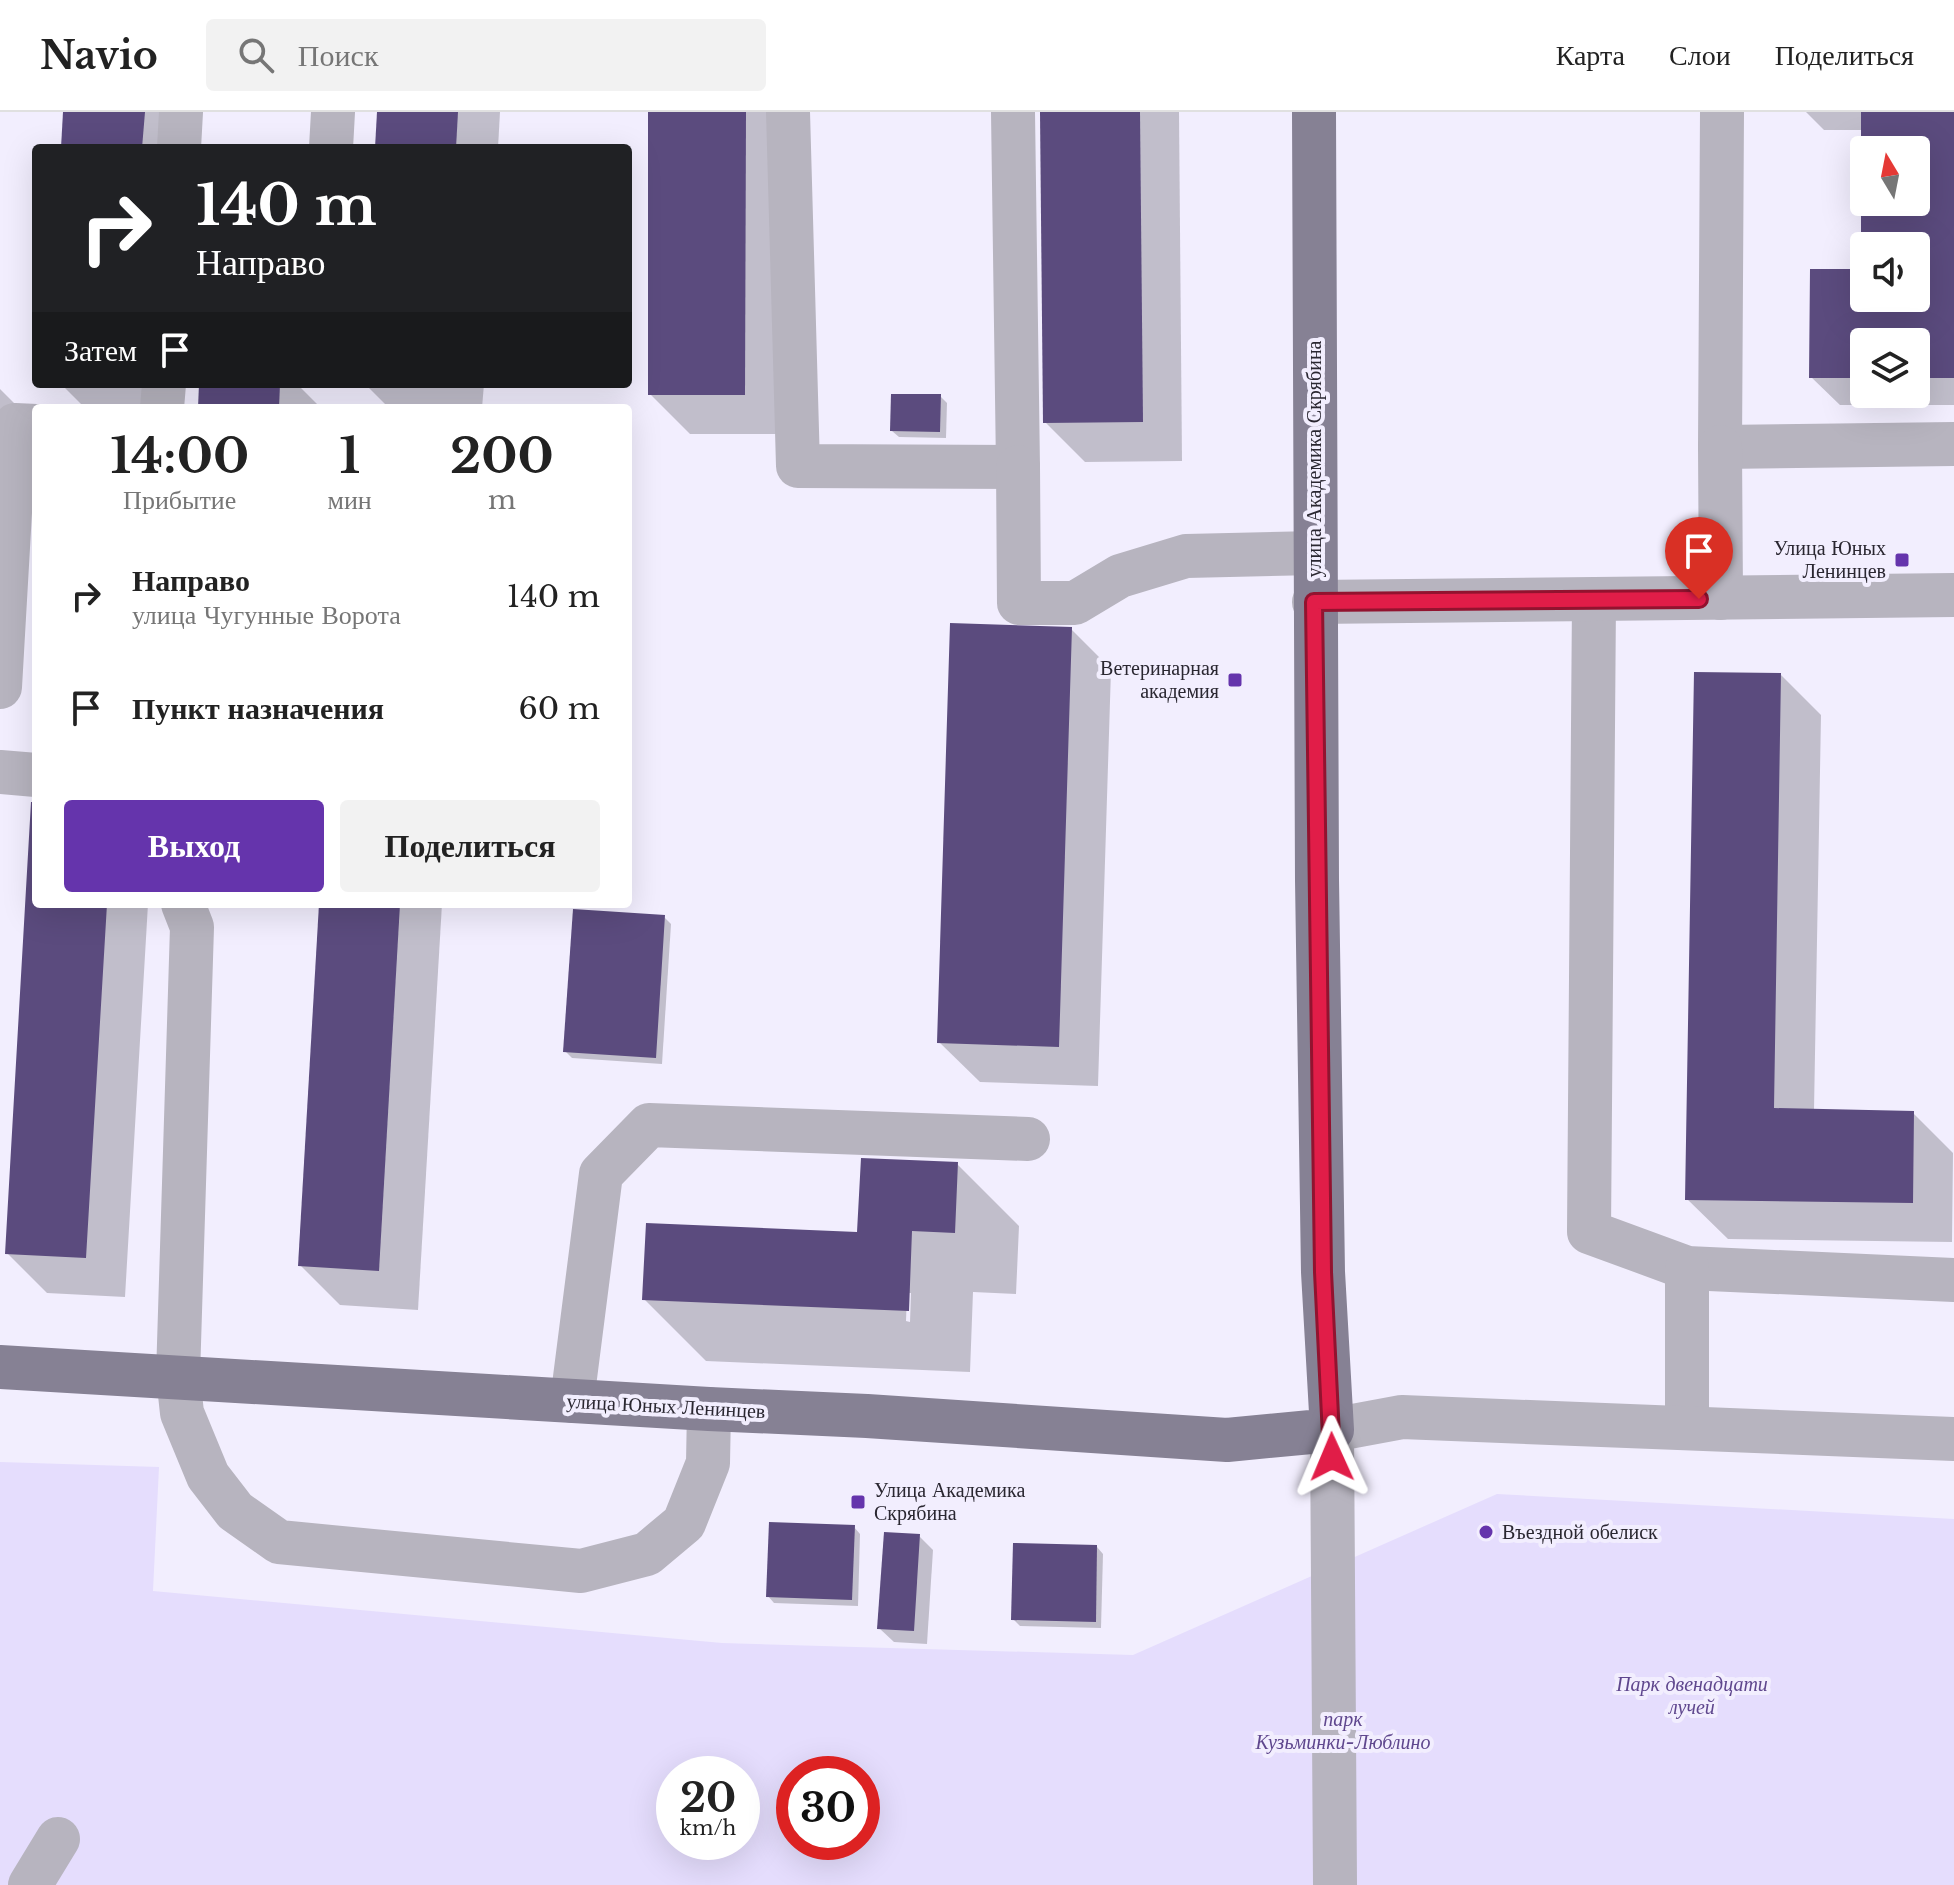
<!DOCTYPE html>
<html lang="ru">
<meta charset="utf-8">
<style>
body{margin:0;font-family:"Libre Baskerville",serif;background:#f2f2f2;color:#222;height:100vh;display:flex;flex-direction:column;font-size:30px;white-space:nowrap}
*{box-sizing:border-box;margin:0}
p{font-size:26px;color:#767676}
.icon{flex:none;width:44px;height:44px;fill:none;stroke:currentColor;stroke-width:2;stroke-linecap:round;stroke-linejoin:round}
.map{position:relative;flex:1;overflow:hidden}
.sheet{position:absolute;left:32px;top:292px;width:600px;height:504px;display:flex;flex-direction:column;background:#fff;border-radius:8px;box-shadow:0 8px 32px #0002}
.sheet>*{flex:none}
.hud{position:absolute;left:32px;top:32px;width:600px;height:244px;border-radius:8px;box-shadow:0 8px 32px #0002;background:#202124;color:#fff;overflow:hidden}
.needle{width:52px;rotate:350deg}
.fabs{position:absolute;left:1850px;top:24px;display:grid;gap:16px}
.fabs a{display:grid;place-items:center;width:80px;height:80px;border-radius:8px;background:#fff;box-shadow:0 8px 32px #0002;font-size:40px}
.speed{position:absolute;left:656px;top:1644px;display:flex;gap:16px;font-size:40px;font-weight:700;text-align:center}
.speed>*{display:grid;place-content:center;width:104px;height:104px;border-radius:50%;background:#fff;box-shadow:0 8px 32px #0002;line-height:1}
.speed small{font-size:20px;font-weight:400}
.speed .limit{border:12px solid #d22;background:#fff;color:#111}
.pin{position:absolute;display:grid;place-items:center;width:68px;height:68px;color:#fff;margin:-82px -34px;border-radius:50% 50% 50% 0;rotate:-45deg;box-shadow:0 0 8px #0007}
.pin .icon{rotate:45deg}
.me{position:absolute;width:88px;margin:-44px;rotate:359deg;stroke-linejoin:round;filter:drop-shadow(0 0 6px #0008)}
.turn{display:flex;align-items:center;gap:28px;height:168px;padding:0 32px;font-size:36px}
.turn .icon{width:104px;height:104px;stroke-width:2.5}
.turn b{display:block;font-size:56px;line-height:68px}
.then{display:flex;align-items:center;height:76px;padding:0 32px;background:#0003;gap:16px;font-size:30px}
.eta{display:flex;justify-content:space-evenly;align-items:center;height:136px;text-align:center}
.eta b{font-size:48px;font-weight:800;line-height:56px}
.button{display:flex;gap:16px;margin-top:auto;padding:16px 32px}
.button a{flex:1;height:92px;border-radius:8px;background:#6534ac;color:#fff;font-size:32px;font-weight:800;line-height:92px;text-align:center}
.button a+a{background:#f2f2f2;color:#222}
ul{padding:0;list-style:none}
li{display:flex;align-items:center;gap:24px;height:112px;padding:0 32px}
li div{flex:1}
li b{display:block;font-size:30px}
li em{font-style:normal}
header{display:flex;align-items:center;gap:48px;box-sizing:border-box;height:112px;padding:0 40px;background:#fff;border-bottom:2px solid #e0e0e0}
header strong{font-size:38px}
nav{display:flex;gap:44px;margin-inline-start:auto;font-size:28px}
.search{width:560px;height:72px;background:#f2f2f2;display:flex;align-items:center;gap:20px;box-sizing:border-box;padding:0 28px;border-radius:8px;color:#767676;font-size:30px}
.map>svg:first-child{display:block}
.green{fill:#e5ddfd;fill-rule:evenodd}
.shadow{fill:#0003;fill-rule:evenodd}
.building{fill:#5b4b7e;fill-rule:evenodd}
.lines{fill:none;stroke-linecap:round;stroke-linejoin:round}
.minor{stroke:#b7b4bf;stroke-width:44}
.major{stroke:#868194;stroke-width:44}
.route-casing{stroke:#92132f;stroke-width:20}
.route{stroke:#e11d48;stroke-width:14}
.poi-dot{fill:#6534ac;stroke:#f2eefe;stroke-width:3}
.labels{text-anchor:middle;stroke-width:8;stroke-linejoin:round;paint-order:stroke}
.street-label{font-size:20px;fill:#2a2731;stroke:#f2eefe}
.poi-label{font-size:20px;fill:#2a2731;stroke:#f2eefe;text-anchor:end}
.park-label{font-size:20px;font-style:italic;fill:#5f478e;stroke:#f2eefe}
</style>
<header>
<strong>Navio</strong>
<div class="search"><svg class="icon" aria-label="search" viewBox="0 0 24 24"><circle cx="10" cy="10" r="6"/><path d="M15 15l6 6"/></svg>Поиск</div>
<nav><a>Карта</a><a>Слои</a><a>Поделиться</a></nav>
</header>
<div class="map">
<svg width="1954" height="1773" viewBox="0 0 1954 1773">
<rect width="100%" height="100%" fill="#f2eefe"/>
<path class="green" d="M0,1350l159,5 -6,124 569,52 411,12 364,-161 457,25v366h-1954zM674,1662h68v68h-68zM794,1662h68v68h-68z"/>
<g class="shadow">
<path d="M65,0h121l-2,36h-121z"/>
<path d="M379,0h121l-2,36h-121z"/>
<path d="M650,0h135v322h-95l-40,-40z"/>
<path d="M1042,0h137l3,349 -97,1 -40,-40z"/>
<path d="M1806,0h148v293h-114l-29,-28 52,-106v-141h-39zM1864,38h52v52h-52zM1864,134h52v52h-52zM1864,230h52v52h-52z"/>
<path d="M61,272h109l-1,24h-84z"/>
<path d="M201,272h96l24,24h-121z"/>
<path d="M365,272h119l-2,24h-93z"/>
<path d="M0,277l15,15 -15,252z"/>
<path d="M940,284l7,7 -1,35 -47,-1 -7,-6z"/>
<path d="M1071,517l40,40 -13,417 -118,-4 -41,-40z"/>
<path d="M1781,563l40,40 -7,396 99,2 40,40 -1,89 -224,-3 -41,-40z"/>
<path d="M36,692v100h112l-23,393 -78,-4 -40,-40z"/>
<path d="M321,792h121l-24,406 -78,-5 -40,-40z"/>
<path d="M664,805l7,7 -9,140 -90,-6 -7,-7z"/>
<path d="M957,1052l62,62 -3,68 -43,-2 -3,80 -264,-11 -62,-62 215,-65zM907,1181h4l-1,29 -4,-1z"/>
<path d="M854,1415l6,7 -2,72 -84,-3 -6,-7z"/>
<path d="M919,1424l14,14 -6,94 -33,-2 -15,-14z"/>
<path d="M1097,1435l6,7 -2,74 -81,-2 -7,-7z"/>
</g>
<g class="building">
<path d="M63,0h82l-3,36h-81z"/>
<path d="M377,0h81l-2,36h-81z"/>
<path d="M648,0h98l-1,283h-97z"/>
<path d="M1040,0h100l3,310 -100,1z"/>
<path d="M1861,0h93v266h-38v-36h-52v36h-55l1,-109h51v-101h3v34h52v-52h-55zM1864,134h52v52h-52z"/>
<path d="M199,272h81l-1,24h-81z"/>
<path d="M891,282h50l-1,38 -50,-1z"/>
<path d="M950,511l122,4 -13,420 -122,-4z"/>
<path d="M1694,560l87,1 -7,435 140,3 -1,92 -228,-3z"/>
<path d="M31,690h5v102h71l-21,354 -81,-4z"/>
<path d="M319,792h81l-21,367 -81,-5z"/>
<path d="M573,797l92,6 -9,143 -93,-6z"/>
<path d="M861,1046l97,4 -3,71 -43,-2 -3,80 -267,-11 4,-77 211,9z"/>
<path d="M769,1410l86,3 -3,75 -86,-3z"/>
<path d="M884,1420l36,2 -6,97 -37,-2z"/>
<path d="M1013,1431l84,2 -1,77 -85,-2z"/>
</g>
<g class="lines">
<g class="minor">
<path d="M788,0l10,354 220,1 -5,-355"/>
<path d="M1722,0l-2,335 234,-3"/>
<path d="M179,36l2,-36"/>
<path d="M331,36l2,-36"/>
<path d="M162,296l2,-24"/>
<path d="M1720,335l1,151"/>
<path d="M1018,355l1,136h56l45,-27 66,-20 129,-3"/>
<path d="M1594,488l-5,632 98,36 267,12"/>
<path d="M1314,490l640,-7"/>
<path d="M0,575l15,-262 21,1"/>
<path d="M0,660l36,3"/>
<path d="M183,792l9,23 -14,449 4,37 26,63 27,35 44,31 302,29 66,-17 37,-31 24,-60 1,-54"/>
<path d="M572,1289l29,-227 48,-49 379,14"/>
<path d="M1687,1315v-159"/>
<path d="M30,1773l28,-46"/>
<path d="M1335,1773l-3,-455 70,-13 552,22"/>
</g>
<path class="major" d="M0,1255l709,42 158,7 360,24 105,-10 -9,-158 -6,-392 -3,-768"/>
</g>
<g class="lines">
<g class="route-casing">
<path id="route" d="M1332,1345l-9,-185 -9,-670 385,-3"/>
</g>
<use href="#route" class="route"/>
</g>
<g class="poi-dot">
<rect x="1894" y="440" width="16" height="16" rx="4"/>
<rect x="1227" y="560" width="16" height="16" rx="4"/>
<rect x="850" y="1382" width="16" height="16" rx="4"/>
<circle cx="1486" cy="1420" r="8"/>
</g>
<g class="labels">
<g class="street-label">
<text transform="translate(1314 347) rotate(-90)" y="7">улица Академика Скрябина</text>
<text transform="translate(666 1294) rotate(3)" y="7">улица Юных Ленинцев</text>
</g>
<g class="poi-label">
<text x="1886" y="443">Улица Юных<tspan x="1886" dy="23">Ленинцев</tspan></text>
<text x="1219" y="563">Ветеринарная<tspan x="1219" dy="23">академия</tspan></text>
<text x="874" y="1385" text-anchor="start">Улица Академика<tspan x="874" dy="23">Скрябина</tspan></text>
<text x="1502" y="1427" text-anchor="start">Въездной обелиск</text>
</g>
<g class="park-label">
<text x="1692" y="1579">Парк двенадцати<tspan x="1692" dy="23">лучей</tspan></text>
<text x="1343" y="1614">парк<tspan x="1343" dy="23">Кузьминки-Люблино</tspan></text>
</g>
</g>
</svg>
<div class="fabs">
<a><svg class="needle" viewBox="-14 -14 28 28"><path d="M0-13l5 13h-10z" fill="#e53935"/><path d="M0 13l5-13h-10z" fill="#767676"/></svg></a>
<a><svg class="icon" aria-label="sound" viewBox="0 0 24 24"><path d="M4 9h4l5-4v14l-5-4H4zM17 9q2 3 0 6"/></svg></a>
<a><svg class="icon" aria-label="layers" viewBox="0 0 24 24"><path d="M12 4l9 5-9 5-9-5zM3 14l9 5 9-5"/></svg></a>
</div>
<div class="speed"><div>20<small>km/h</small></div><div class="limit">30</div></div>
<div class="pin" style="left:1699px;top:487px;background:#d93025"><svg class="icon" aria-label="arrive" viewBox="0 0 24 24"><path d="M6 21V4h12l-3 4 3 4H6"/></svg></div>
<svg class="me" style="left:1332px;top:1345px" viewBox="-20 -20 40 40"><path d="M0-17L14 15 0 8-14 15z" fill="#e11d48" stroke="#fff" stroke-width="4"/></svg>
<div class="hud">
<div class="turn"><svg class="icon" aria-label="right" viewBox="0 0 24 24"><path d="M7 20v-9h11M14 6l5 5-5 5"/></svg><div><b>140 m</b>Направо</div></div>
<div class="then">Затем<svg class="icon" aria-label="arrive" viewBox="0 0 24 24"><path d="M6 21V4h12l-3 4 3 4H6"/></svg></div>
</div>
<section class="sheet">
<div class="eta">
<div><b>14:00</b><p>Прибытие</p></div>
<div><b>1</b><p>мин</p></div>
<div><b>200</b><p>m</p></div>
</div>
<ul>
<li><svg class="icon" aria-label="right" viewBox="0 0 24 24"><path d="M7 20v-9h11M14 6l5 5-5 5"/></svg><div><b>Направо</b><p>улица Чугунные Ворота</p></div><em>140 m</em></li>
<li><svg class="icon" aria-label="arrive" viewBox="0 0 24 24"><path d="M6 21V4h12l-3 4 3 4H6"/></svg><div><b>Пункт назначения</b></div><em>60 m</em></li>
</ul>
<div class="button"><a>Выход</a><a>Поделиться</a></div>
</section>
</div>
